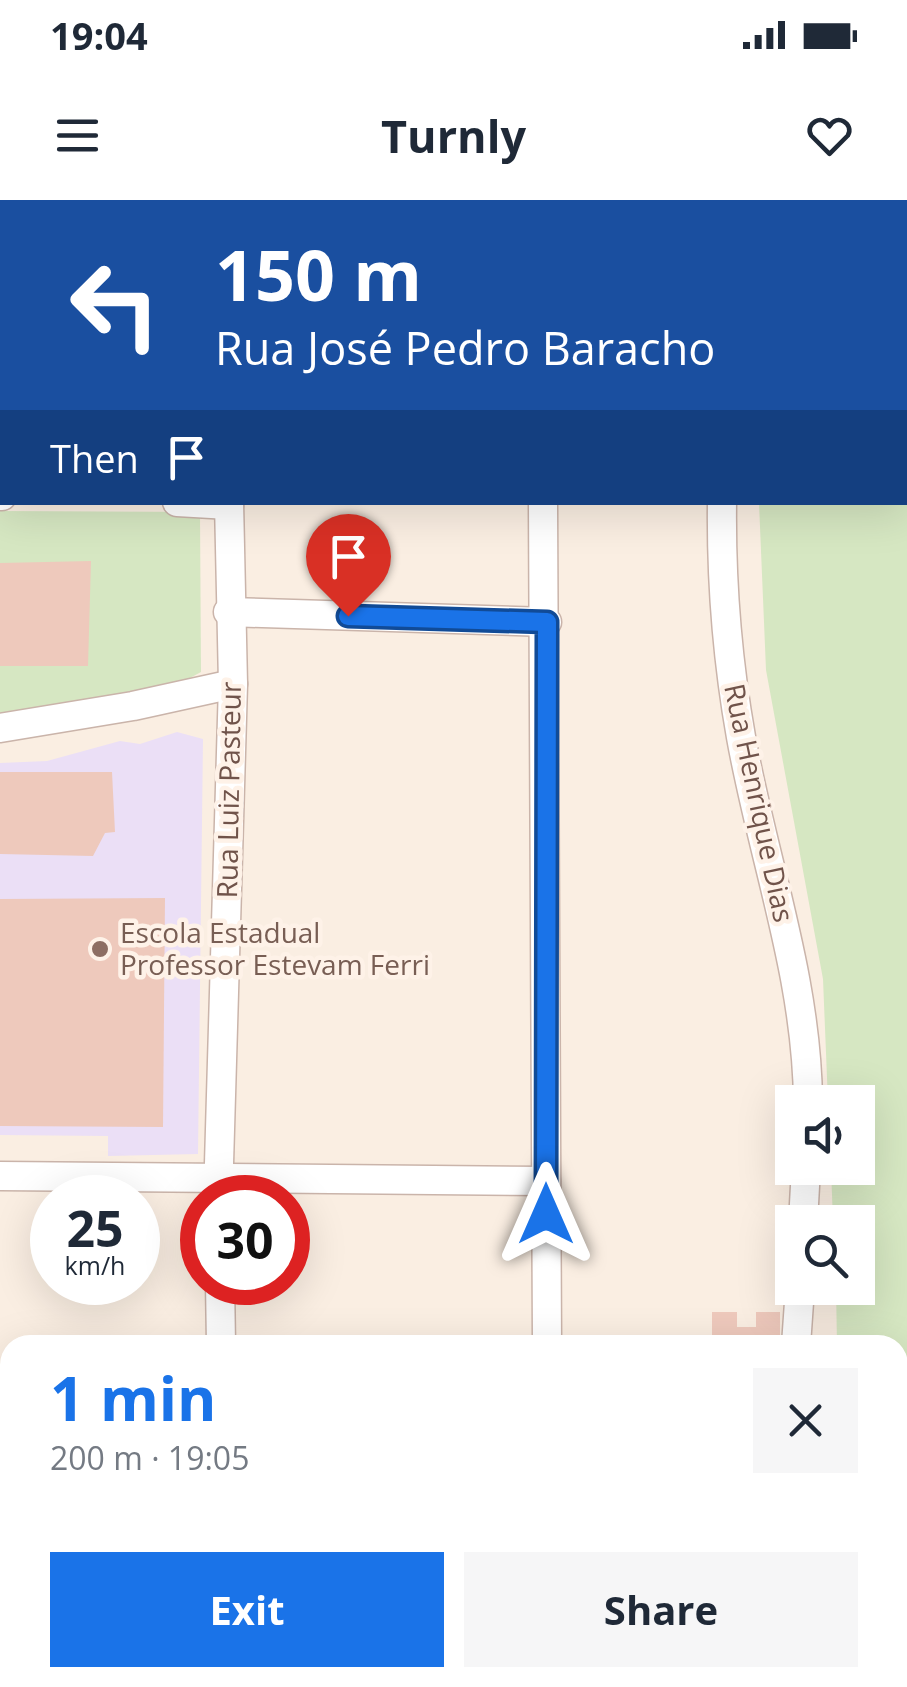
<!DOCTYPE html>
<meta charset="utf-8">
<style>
body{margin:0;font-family:"Open Sans",sans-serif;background:#f6f6f7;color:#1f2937;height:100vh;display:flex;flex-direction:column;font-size:38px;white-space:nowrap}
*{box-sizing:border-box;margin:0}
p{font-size:32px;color:#747a83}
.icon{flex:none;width:55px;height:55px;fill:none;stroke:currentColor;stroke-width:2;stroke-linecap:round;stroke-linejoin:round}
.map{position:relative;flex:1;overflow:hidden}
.sheet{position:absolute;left:0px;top:1135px;width:908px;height:352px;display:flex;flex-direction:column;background:#fff;border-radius:30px 30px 0 0;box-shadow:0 10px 40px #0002}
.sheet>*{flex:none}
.top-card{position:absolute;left:0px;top:0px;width:908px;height:305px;box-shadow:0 10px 40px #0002;background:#1a4fa0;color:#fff;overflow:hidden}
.tools{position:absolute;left:775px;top:885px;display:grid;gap:20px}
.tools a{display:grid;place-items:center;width:100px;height:100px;border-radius:0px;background:#fff;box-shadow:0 10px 40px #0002;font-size:50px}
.speed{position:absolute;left:30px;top:975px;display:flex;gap:20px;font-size:50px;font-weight:700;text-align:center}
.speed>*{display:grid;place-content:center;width:130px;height:130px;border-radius:50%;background:#fff;box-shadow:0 10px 40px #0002;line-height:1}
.speed small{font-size:25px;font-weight:400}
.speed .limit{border:15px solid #d22;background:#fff;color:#111}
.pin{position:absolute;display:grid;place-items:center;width:85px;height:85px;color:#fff;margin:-102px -42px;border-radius:50% 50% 50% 0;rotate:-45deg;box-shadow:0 0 10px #0007}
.pin .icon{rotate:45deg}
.me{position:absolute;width:110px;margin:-55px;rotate:0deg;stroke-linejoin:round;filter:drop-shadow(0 0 8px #0008)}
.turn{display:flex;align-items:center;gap:35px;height:210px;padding:0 50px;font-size:45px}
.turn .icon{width:130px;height:130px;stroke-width:2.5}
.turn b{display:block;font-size:70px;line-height:85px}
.then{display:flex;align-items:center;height:95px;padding:0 50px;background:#0003;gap:20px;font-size:38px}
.round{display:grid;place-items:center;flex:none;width:105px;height:105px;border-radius:0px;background:#f6f6f7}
.head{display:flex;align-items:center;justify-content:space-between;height:170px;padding:0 50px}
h1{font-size:60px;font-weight:700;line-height:75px;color:#1a73e8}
.button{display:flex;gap:20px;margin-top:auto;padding:20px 50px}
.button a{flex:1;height:115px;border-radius:0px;background:#1a73e8;color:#fff;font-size:40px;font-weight:700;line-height:115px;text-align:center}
.button a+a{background:#f6f6f7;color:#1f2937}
.status{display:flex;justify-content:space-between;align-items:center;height:70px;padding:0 50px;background:#fff;direction:ltr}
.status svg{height:28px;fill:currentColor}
header{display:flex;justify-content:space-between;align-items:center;height:130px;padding:0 50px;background:#fff;font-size:45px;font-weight:700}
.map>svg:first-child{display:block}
.education{fill:#ebdff6}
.green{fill:#d6e7c2}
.building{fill:#eec9bc}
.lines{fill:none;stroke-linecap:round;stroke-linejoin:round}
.minor-casing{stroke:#cab4aa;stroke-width:31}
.highway-casing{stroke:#d7cfcc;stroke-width:44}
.minor{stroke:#fff;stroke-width:28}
.highway{stroke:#f1a79d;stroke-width:40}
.route-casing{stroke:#114b97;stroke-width:25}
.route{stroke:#1a73e8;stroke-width:18}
.education-dot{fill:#8d6e63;stroke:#fef2e8;stroke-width:4}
.labels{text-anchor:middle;stroke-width:9;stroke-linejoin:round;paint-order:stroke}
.street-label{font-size:28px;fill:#70534a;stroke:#fef2e8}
.education-label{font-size:28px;fill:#785e54;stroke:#fef2e8;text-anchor:start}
</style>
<div class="status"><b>19:04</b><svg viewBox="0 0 49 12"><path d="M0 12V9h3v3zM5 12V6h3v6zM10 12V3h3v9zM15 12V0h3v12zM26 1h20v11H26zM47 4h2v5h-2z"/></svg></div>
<header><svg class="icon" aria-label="menu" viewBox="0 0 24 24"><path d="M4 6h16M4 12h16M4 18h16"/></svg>Turnly<svg class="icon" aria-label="heart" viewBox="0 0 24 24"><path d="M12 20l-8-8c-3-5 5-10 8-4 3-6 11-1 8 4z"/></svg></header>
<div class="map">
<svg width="907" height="1487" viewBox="0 0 907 1487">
<rect width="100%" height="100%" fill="#faeee2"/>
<path class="education" d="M177,532l26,7 -5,415 -90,2v-20l-108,-1v-372l47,-2 73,-20 20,3z"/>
<g class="green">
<path d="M729,0h178v1388l-9,39v-282h-61l-1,-57h22v-66h-25l-2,-54h27v-66h-30l-5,-123 -57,-309 -7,-167 146,-1v-300z"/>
<path d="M0,311l200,1 1,160 -24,13 -177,28z"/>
</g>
<g class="building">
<path d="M91,361l-3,105h-88v-103z"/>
<path d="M0,572h112l3,60 -10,1 -12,23 -93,-2z"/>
<path d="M165,698l-2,229 -163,-1v-227z"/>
<path d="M712,1112h25v15h19v-15h24v33h-68z"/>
</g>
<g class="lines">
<g class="minor-casing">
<g id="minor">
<path d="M219,0v2"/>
<path d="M533,0v2"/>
<path d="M717,0v2"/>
<path d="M0,296h2"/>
<path d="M177,302l52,3"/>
<path d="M543,302l4,843"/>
<path d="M722,302c-1,80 5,156 19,235 22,123 66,239 67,365"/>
<path d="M228,412l319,10"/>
<path d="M0,528l133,-22 100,-22"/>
<path d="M0,976l546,5"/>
<path d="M218,998l15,-514 -4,-182"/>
<path d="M803,1022l3,-54"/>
<path d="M220,1082l1,63"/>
<path d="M796,1145l4,-57"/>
<path d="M0,1402h10"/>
<path d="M228,1478v9"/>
<path d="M548,1478v9"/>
<path d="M842,1478l28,7 37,-11"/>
</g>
</g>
<g class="highway-casing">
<path id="highway" d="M905,1487l2,-4"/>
</g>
<use href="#minor" class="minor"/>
<use href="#highway" class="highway"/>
</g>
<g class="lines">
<g class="route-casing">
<path id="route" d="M348,416l199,6 -1,592"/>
</g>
<use href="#route" class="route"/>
</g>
<circle class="education-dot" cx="100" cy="749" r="10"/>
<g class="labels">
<g class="street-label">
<text transform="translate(229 590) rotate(-89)" y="10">Rua Luiz Pasteur</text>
<text transform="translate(759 603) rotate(78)" y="10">Rua Henrique Dias</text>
</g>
<g class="education-label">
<text x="120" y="743">Escola Estadual<tspan x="120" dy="32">Professor Estevam Ferri</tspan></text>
</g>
</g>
</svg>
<div class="tools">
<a><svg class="icon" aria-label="sound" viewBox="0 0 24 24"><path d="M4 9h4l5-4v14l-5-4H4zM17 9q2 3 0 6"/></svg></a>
<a><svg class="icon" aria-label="search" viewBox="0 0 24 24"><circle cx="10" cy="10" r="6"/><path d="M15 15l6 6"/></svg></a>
</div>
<div class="speed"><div>25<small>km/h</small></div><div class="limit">30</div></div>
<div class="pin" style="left:348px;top:416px;background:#d93025"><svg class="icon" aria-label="arrive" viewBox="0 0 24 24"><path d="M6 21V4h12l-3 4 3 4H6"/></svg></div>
<svg class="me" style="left:546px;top:1014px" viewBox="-20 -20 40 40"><path d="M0-17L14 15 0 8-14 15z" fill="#1a73e8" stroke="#fff" stroke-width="4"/></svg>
<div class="top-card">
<div class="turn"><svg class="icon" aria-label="left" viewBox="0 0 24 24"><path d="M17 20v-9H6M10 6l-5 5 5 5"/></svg><div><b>150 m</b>Rua José Pedro Baracho</div></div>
<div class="then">Then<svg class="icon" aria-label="arrive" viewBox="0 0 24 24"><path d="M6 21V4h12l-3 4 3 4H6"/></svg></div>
</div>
<section class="sheet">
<div class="head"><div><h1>1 min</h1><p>200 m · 19:05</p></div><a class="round"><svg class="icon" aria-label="close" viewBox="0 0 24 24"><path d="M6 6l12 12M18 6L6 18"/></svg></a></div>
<div class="button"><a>Exit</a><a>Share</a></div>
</section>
</div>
